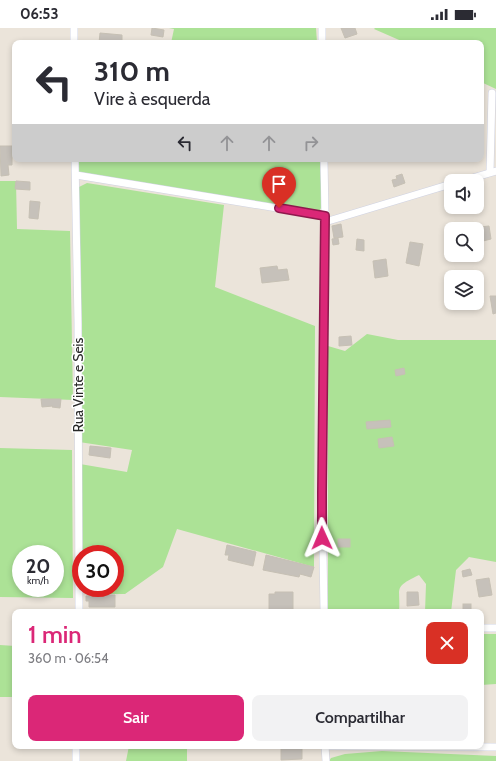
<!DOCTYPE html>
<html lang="pt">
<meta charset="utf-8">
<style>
body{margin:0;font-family:Cabin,sans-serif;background:#f2f2f3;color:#2b2b33;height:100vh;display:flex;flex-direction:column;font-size:15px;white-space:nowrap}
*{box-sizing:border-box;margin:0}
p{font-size:13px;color:#7c7c81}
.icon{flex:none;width:22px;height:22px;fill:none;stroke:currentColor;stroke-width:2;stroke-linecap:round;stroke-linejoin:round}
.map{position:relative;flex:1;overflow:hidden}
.sheet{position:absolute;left:12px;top:581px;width:472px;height:140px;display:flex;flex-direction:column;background:#fff;border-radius:8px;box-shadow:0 2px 6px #0003}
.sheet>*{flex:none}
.top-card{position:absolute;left:12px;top:12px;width:472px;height:122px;border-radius:8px;box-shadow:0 2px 6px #0003;background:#fff;color:#2b2b33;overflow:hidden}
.fabs{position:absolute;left:444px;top:146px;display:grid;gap:8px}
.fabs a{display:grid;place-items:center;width:40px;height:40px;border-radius:8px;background:#fff;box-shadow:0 2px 6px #0003;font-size:20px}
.speed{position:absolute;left:12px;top:517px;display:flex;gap:8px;font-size:20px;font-weight:700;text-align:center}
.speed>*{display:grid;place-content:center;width:52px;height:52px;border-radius:50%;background:#fff;box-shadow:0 2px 6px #0003;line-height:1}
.speed small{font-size:10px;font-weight:400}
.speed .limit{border:6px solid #d22;background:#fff;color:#111}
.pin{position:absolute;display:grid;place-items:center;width:34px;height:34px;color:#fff;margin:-41px -17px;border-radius:50% 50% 50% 0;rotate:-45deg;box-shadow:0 0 4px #0007}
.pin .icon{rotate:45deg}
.me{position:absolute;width:44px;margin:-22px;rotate:359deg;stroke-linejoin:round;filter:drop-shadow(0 0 3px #0008)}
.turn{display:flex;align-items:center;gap:14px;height:84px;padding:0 16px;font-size:18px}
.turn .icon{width:52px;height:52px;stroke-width:2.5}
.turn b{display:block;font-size:28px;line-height:34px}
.lanes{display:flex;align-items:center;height:38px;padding:0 16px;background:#0003;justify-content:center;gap:20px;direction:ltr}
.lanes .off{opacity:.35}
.round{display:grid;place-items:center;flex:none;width:42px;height:42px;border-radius:8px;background:#f2f2f3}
.headline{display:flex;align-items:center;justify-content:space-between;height:68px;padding:0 16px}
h1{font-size:24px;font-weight:600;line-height:30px;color:#db2777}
.button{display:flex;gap:8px;margin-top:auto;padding:8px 16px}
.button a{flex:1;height:46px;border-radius:8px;background:#db2777;color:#fff;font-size:16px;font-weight:600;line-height:46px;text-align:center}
.button a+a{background:#f2f2f3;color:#2b2b33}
.status{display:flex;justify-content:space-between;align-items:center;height:28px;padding:0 20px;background:#fff;direction:ltr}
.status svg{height:11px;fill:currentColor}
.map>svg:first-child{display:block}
.green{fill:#ace296;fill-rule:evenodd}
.building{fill:#c6c1ba;stroke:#c6c0b4}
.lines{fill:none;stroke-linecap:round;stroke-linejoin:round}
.street-casing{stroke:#cfd2e2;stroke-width:8}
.street{stroke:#fff;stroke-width:7}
.route-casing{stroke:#8e194d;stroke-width:10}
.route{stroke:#db2777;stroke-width:7}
.labels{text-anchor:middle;stroke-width:3;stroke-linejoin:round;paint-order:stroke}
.street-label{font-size:14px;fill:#282828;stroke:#fff}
</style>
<div class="status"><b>06:53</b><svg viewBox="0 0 49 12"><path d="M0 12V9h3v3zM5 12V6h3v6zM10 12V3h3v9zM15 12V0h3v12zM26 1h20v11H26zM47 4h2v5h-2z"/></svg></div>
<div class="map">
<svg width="496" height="733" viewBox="0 0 496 733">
<rect width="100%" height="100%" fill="#ebe4da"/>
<g class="green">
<path d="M169,0h147l1,15h-146l3,-14z"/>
<path d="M375,0h121v61l-15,-7v-39h-75l-32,-14z"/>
<path d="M76,131h244l2,47 -3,6 -241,-37z"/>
<path d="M0,153h16l1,48 53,2 3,169 -73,-3z"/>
<path d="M87,155l137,22 -9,82 100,39 -1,241 -137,-38 -14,38 -38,27h-32l-4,-4 -8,-1 -1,-125 47,8 5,-22 -53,-8 -2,-250 2,-5zM81,526h34v34h-34z"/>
<path d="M367,306l31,6h98v222l-27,-5 -13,13 -5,42h-26l1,-28 -7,-9c-27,13 -18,12 -20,37h-71v-266l17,5z"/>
<path d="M0,420l72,2 1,148 -73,-1zM21,526h34v34h-34z"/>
<path d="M481,606h15v50l-15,1z"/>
<path d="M0,617l15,1v51h-15z"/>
<path d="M129,718h58v15h-61z"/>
<path d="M382,723l114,5v5h-167l2,-3 14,-4z"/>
</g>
<g class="building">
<path d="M152,0l12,2 -1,7 -12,-2z"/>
<path d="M341,0h14l2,6 -12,4z"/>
<path d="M100,5l22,2v8h-23z"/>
<path d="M0,118h12v19h-4l1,10 -8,1z"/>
<path d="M402,146l3,9 -11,4 -2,-7 5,-1 -1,-3z"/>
<path d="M16,153l14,1v8l-15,-1z"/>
<path d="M30,173l10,1 -2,17 -9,-1z"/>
<path d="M341,196l2,13 -9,1 -2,-12z"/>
<path d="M489,198l2,13 -8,2 -3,-14z"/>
<path d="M338,210l1,6 -6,1 -1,-6z"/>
<path d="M357,211l7,1v11l-8,-1z"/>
<path d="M410,214l13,2 -4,22 -13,-3z"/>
<path d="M386,231l2,17 -13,2 -2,-17z"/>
<path d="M277,238l1,4 9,-1 2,11 -27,3 -2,-15z"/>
<path d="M490,268h6v17l-3,1z"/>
<path d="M351,308l1,9 -13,1v-9z"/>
<path d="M404,340l1,6 -9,2 -1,-6z"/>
<path d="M41,371h20l-1,9 -8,-1 1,-1 -11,1z"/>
<path d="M390,392l1,7 -24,2 -1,-7z"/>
<path d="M392,409l2,9 -15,2 -1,-9z"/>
<path d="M90,418l21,2 -1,10 -21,-3z"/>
<rect x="338" y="511" width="12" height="8"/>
<path d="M227,517l29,7 -3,14 -25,-6 1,-5h-4z"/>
<path d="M266,527l48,12 -3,10 -11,-3 -1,3 -36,-7z"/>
<path d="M470,541l2,6 -9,2 -1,-6z"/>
<path d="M489,550l3,17 -13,2 -3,-17z"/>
<path d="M275,564h18v17l-24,1v-16h6z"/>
<path d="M407,564h11l1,13 -12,1z"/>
<path d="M108,567h7v12h-26v-6h-3v-5z"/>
<rect x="463" y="576" width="8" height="8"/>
<path d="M281,718h21v13l-21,1z"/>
</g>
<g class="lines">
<g class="street-casing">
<g id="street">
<path d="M74,0v15"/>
<path d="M322,0v15"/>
<path d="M75,131l3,164 1,289"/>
<path d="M490,144l2,-79"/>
<path d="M76,147l249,41"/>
<path d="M462,153l34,-10"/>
<path d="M325,194l126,-38"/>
<path d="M324,584l-2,-119 3,-277 -1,-57"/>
<path d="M481,600h15"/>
<path d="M325,718l171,1"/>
<path d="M325,718l1,15"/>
<path d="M76,733v-15"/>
</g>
</g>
<use href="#street" class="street"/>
</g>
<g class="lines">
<g class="route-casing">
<path id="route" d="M279,180l46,8 -3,277v45"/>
</g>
<use href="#route" class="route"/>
</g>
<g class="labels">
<g class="street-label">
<text transform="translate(78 357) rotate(-90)" y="5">Rua Vinte e Seis</text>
</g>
</g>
</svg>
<div class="fabs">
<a><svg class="icon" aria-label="sound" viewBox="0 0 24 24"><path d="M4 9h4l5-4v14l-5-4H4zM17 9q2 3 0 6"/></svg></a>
<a><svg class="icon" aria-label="search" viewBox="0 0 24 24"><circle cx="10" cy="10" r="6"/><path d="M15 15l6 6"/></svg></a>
<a><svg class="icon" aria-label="layers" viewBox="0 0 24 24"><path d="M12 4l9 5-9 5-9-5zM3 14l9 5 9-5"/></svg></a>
</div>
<div class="speed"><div>20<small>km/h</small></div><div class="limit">30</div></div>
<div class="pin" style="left:279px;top:180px;background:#d93025"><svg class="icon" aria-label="arrive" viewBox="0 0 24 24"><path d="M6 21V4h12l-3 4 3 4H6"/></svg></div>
<svg class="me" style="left:322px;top:510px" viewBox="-20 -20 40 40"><path d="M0-17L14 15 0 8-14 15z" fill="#db2777" stroke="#fff" stroke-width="4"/></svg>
<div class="top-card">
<div class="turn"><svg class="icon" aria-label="left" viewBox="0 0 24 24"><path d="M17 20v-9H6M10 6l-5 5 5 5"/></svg><div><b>310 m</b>Vire à esquerda</div></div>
<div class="lanes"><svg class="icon" aria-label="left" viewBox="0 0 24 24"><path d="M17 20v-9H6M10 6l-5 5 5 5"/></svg><svg class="icon off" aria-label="ahead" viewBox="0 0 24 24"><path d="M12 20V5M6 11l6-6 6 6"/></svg><svg class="icon off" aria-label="ahead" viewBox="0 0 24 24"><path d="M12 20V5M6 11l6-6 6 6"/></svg><svg class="icon off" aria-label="right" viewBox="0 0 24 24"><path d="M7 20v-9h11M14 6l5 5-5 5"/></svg></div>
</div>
<section class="sheet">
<div class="headline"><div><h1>1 min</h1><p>360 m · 06:54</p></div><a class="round" style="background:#d93025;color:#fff"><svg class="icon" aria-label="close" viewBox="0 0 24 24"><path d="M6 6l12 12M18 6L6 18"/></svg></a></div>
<div class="button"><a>Sair</a><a>Compartilhar</a></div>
</section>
</div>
